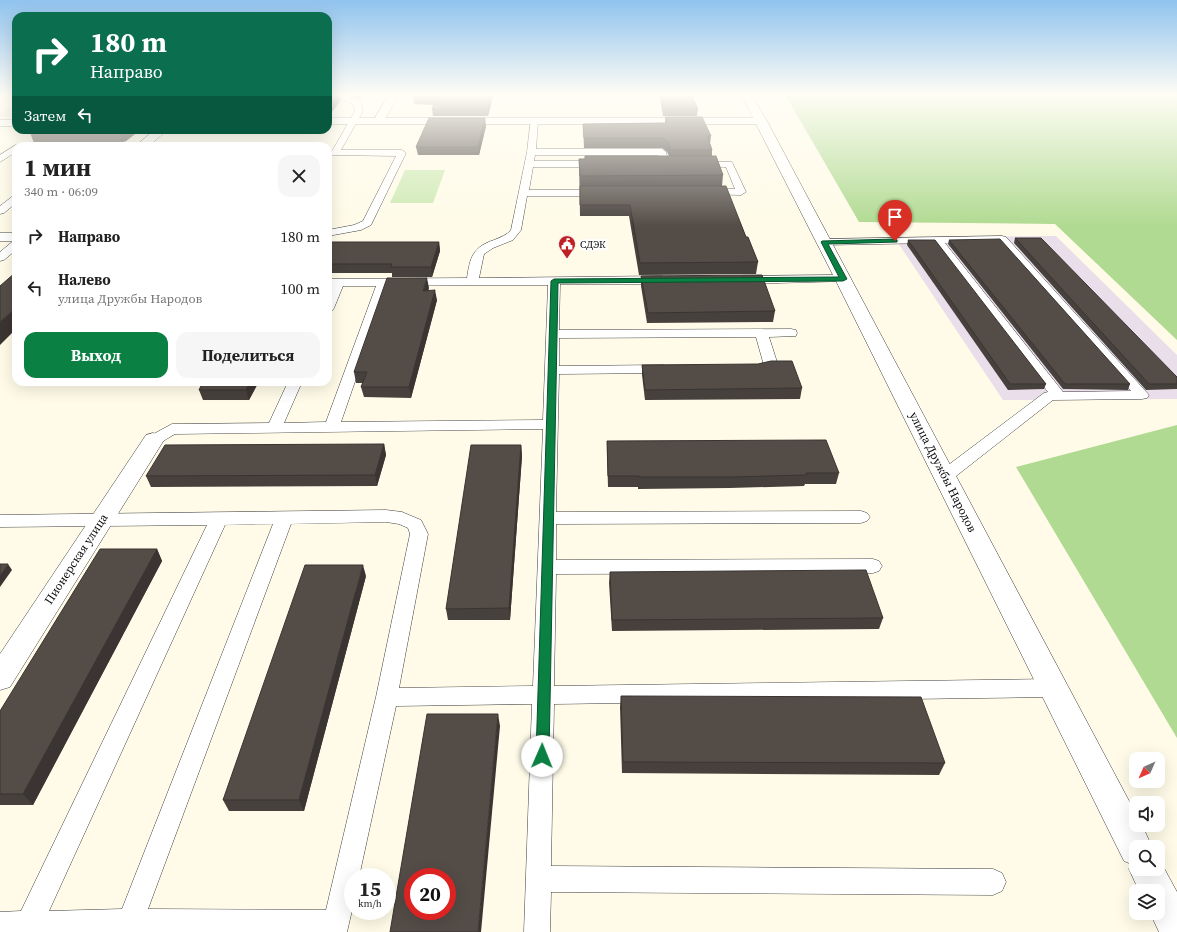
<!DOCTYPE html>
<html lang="ru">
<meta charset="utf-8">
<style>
body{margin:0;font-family:"Source Serif 4",serif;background:#f6f6f6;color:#222;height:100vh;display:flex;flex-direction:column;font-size:15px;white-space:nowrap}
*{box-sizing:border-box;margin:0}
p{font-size:13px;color:#767676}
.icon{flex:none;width:22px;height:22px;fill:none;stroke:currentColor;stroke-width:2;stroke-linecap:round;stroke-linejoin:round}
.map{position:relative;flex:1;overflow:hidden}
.sheet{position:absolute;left:12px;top:142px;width:320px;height:244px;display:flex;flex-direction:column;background:#fff;border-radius:12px;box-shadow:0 4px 16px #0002}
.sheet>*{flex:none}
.hud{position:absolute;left:12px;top:12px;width:320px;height:122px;border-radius:12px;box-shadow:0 4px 16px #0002;background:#0b6e4f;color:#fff;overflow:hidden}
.needle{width:26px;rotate:225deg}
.fabs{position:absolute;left:1129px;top:752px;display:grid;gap:8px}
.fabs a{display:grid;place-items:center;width:36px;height:36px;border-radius:8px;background:#fff;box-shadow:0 4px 16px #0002;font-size:20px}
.speed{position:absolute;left:344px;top:868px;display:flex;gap:8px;font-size:20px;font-weight:700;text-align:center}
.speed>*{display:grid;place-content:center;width:52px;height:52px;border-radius:50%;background:#fff;box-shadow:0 4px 16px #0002;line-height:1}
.speed small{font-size:10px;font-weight:400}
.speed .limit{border:6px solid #d22;background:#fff;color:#111}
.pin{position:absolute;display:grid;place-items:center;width:34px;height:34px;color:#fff;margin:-41px -17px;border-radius:50% 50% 50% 0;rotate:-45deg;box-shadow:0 0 4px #0007}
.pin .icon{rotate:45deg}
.me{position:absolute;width:44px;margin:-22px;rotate:1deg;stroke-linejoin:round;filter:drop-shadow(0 0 3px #0008)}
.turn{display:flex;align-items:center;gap:14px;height:84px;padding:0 12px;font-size:18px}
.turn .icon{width:52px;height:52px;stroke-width:2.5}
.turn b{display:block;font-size:28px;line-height:34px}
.then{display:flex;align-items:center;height:38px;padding:0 12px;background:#0003;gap:8px;font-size:15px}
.round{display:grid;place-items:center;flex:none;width:42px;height:42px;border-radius:12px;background:#f6f6f6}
.head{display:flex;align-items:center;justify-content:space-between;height:68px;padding:0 12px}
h1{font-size:24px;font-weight:700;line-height:30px}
.cta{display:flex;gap:8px;margin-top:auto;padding:8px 12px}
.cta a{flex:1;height:46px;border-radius:12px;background:#0b8043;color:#fff;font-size:16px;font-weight:700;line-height:46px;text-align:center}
.cta a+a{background:#f6f6f6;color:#222}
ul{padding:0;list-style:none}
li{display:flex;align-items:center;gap:12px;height:52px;padding:0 12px}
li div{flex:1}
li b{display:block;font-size:15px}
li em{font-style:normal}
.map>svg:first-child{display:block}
.industrial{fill:#e9deea}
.green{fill:#cde9b2}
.forest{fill:#b0da91}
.plaza{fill:#ede8d9}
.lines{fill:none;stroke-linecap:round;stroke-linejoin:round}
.service-casing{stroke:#3e3e3e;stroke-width:1}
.minor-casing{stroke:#3e3e3e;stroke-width:1}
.tertiary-casing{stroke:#3e3e3e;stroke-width:1}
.service{fill:#fff;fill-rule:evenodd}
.minor{fill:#fff;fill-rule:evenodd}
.tertiary{fill:#fff;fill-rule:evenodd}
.wall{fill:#47413d}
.shaded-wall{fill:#3a3532}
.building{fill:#534c47;stroke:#3a3532;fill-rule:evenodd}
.route{fill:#0b8043;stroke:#07532c}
.labels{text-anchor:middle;stroke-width:4;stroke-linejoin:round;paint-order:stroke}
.far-poi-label{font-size:10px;fill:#0b0b0b;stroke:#fff;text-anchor:start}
.street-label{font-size:12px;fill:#0b0b0b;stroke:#fff}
</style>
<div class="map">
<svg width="1177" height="932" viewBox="0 0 1177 932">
<rect width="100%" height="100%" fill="#fffbe8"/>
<path class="industrial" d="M1056,236l121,119v44l-174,1 -109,-163z"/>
<path class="green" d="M405,170h40l-12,33h-43z"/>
<g class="forest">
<path d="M786,96h391v244l-122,-116 -196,-2z"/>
<path d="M1177,425v313l-161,-271z"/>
</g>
<path class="plaza" d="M16,103v14h-16v-5z"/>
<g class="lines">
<g class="service-casing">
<g id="service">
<path d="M328,96h18l14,5 3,10 -22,39h61l4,3 -35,72 -10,5 -33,6v-6l26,-5 9,-4 33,-65 -64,-1 -1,-2 24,-42 -2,-7 -9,-4 -16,-1z"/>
<path d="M531,119h6l1,2 -2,28h126l4,3 3,12 -5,3 -3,-1 -3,-11h-123l-1,6h67l5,3 -5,3h-68l-4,23h73l5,3 -5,3h-75l-6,34 -8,10 -20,8 -9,6 -5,24 183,-2 4,2 2,2 -2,2 -4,2h-102l-1,46 232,-1 5,1 1,3 -1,3 -27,1 8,25 -6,8 -19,3 -5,-1 -2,-3 2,-3 15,-2 1,-2 -7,-25 -197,1v28l104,-1 5,1 2,3 -2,3 -5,1 -104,1 -3,138 305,-1 6,2 3,4 -3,4 -6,2 -305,1v36l317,-1 6,2 3,5 -3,5 -6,2 -317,1 -2,112 500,-7 7,3 4,6 -4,6 -7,3 -500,7 -3,162 442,3 9,4 4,9 -4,9 -9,4 -442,-3 -1,40h-26l8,-228 -136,2 -37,171h-6v29l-6,26h-347v-20l21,-1 186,-386 -207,2v-12l386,-5 16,2 19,8 7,14 -29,154 134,-2 10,-257 -368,5c-9,5 -17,12 -27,9l-3,-3 3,-3 24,-13 97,-1 19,-41h14l-18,41 42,-1 50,-136h-33l-9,22 -2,3 -4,1v-18l4,-7h-4v-8l139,-1c3,-21 6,-31 27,-38 7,-3 13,-5 17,-10l16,-78zM473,285h75l-5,135 -202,2 47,-136zM386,522l13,2 9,4 2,6 -34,163 -50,213 -178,-1 143,-385zM273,524l-151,385 -73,2 176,-386z"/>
<path d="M16,145l2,1h-2v6l-16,10v-7z"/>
<path d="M697,161l35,1 14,30 -5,3 -37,-1 -2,-2 2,-2 3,-1h28l-9,-22 -32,-1 -2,-2 2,-2z"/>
<path d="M16,195v8l-12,10 -4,1v-8l13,-10z"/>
<path d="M1002,236l4,1 143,158 -2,3 -5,1 -89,1 -102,80 -6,1 -6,-1 -2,-4 2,-4 105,-79 4,-1 -114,-149 -110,2 -5,-3 5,-3zM999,242l132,149 -68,1 -118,-149z"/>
<path d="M16,241v9l-12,10 -4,1v-9l12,-10z"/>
<path d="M843,275l4,2 2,2 -2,2 -105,3 -4,-2 -2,-2 2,-2 4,-2z"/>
</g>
</g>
<g class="minor-casing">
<g id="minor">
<path d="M388,96h10l-15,27h-8l-2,-2z"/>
<path d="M154,130h13l-18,16h-13z"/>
<rect x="0" y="233" width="16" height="8"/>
<path d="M153,433l7,2 4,5 -154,247 -10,3v-36l146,-219z"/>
</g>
</g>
<g class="tertiary-casing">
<g id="tertiary">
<path d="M742,96h10l15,25 369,693v11h6l10,22h-16v22h22v-12l19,35v40h-18l-9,-19h8v-22h-19l-10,-22 2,-5 -7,-3 -289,-582 -79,-155h-428v-6h425z"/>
<rect x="0" y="120" width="16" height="6"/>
</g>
</g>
<use href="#service" class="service"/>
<use href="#minor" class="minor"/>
<use href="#tertiary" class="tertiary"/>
</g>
<g class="wall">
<path d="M328,96l12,5 -8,11h-4z"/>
<path d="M350,96h12l-2,3z"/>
<path d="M493,96l-5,20h-55l-1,-7 2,-4 -20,-1 -1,-7z"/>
<path d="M660,96h32l6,13 -1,7h-34l-3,-17z"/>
<path d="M665,117l46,19 -1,8 2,6v6l11,19 -1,11 36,76 -2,12 -117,1 -10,-59h-49l-1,-57 90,-3 -2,-4 -5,-4h-78l-1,-24 82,-1z"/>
<path d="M486,126l-7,29h-61l-2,-8z"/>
<path d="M29,130h111l-14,11 -4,1 -88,1z"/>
<path d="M1015,238l162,139v12l-31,1 -132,-147z"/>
<path d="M908,240l138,144 -2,5 -36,1 -101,-145z"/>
<path d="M949,240l181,144 -2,6 -65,-1 -115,-145z"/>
<path d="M328,242h111l1,9 -8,26h-40v-4h-64v1z"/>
<path d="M641,276l134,35 -2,11 -126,1 -6,-37z"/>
<path d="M429,288l-1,3 9,9 -26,98 -47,-1 -3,-10 2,-4h-7l-2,-11z"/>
<path d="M642,365l160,23 -2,11 -155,1 -3,-25z"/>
<path d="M203,382h71l-2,2 -15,1 -8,15h-46l-4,-10z"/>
<path d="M607,441l232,32 -3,11h-31l-1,2 -74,2 -92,1v-2h-30l-1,-35z"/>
<path d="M384,444l2,11 -9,31 -226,1 -5,-11z"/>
<path d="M521,445l1,11 -12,164h-62l-2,-11z"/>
<path d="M157,549l5,12 -129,244h-33v-94z"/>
<path d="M610,572l273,46 -4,11 -267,2 -3,-48z"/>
<path d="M366,576l-62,235h-75l-6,-11z"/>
<path d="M621,696l324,67 -6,12 -317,-2 -2,-66z"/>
</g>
<g class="shaded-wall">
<path d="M337,96h2l1,5 -8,11 -1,-7z"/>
<path d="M491,96h2v1l-5,19 -1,-7z"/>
<path d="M485,118l1,8 -7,29 -1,-8z"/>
<path d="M118,130h22l-14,11 -4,1z"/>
<path d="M439,242l1,9 -8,26 -1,-10z"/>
<path d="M427,278l2,10 -4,13 -2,-10z"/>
<path d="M435,290l2,10 -26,98 -2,-11z"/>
<path d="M16,307v22l-16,16v-23z"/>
<path d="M250,382h6l1,3 -8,15 -3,-10z"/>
<path d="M384,444l2,11 -9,31 -2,-11z"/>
<path d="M521,445l1,11 -12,164 -1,-12z"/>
<path d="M157,549l5,12 -129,244 -10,-11z"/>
<path d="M8,564l4,6 -12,17v-11z"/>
<path d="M363,565l3,11 -62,235 -5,-11z"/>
<path d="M498,714l2,12 -19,206h-3z"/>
</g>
<g class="building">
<path d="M328,96h9l-6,9h-3z"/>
<path d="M413,96h78l-4,13h-55l5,-11 -24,-1z"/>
<path d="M661,96h31l6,13h-35z"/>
<path d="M665,117h37l9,19h-4l5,14h-42l-2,-8 -5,-4h-79l-1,-14 84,-1z"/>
<path d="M429,118h56l-7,29h-62z"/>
<path d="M585,156h131l7,19 -143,1 -1,-17h6z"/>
<path d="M580,186h146l20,51h2l10,25 -118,1 -10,-58h-50z"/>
<path d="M1015,238h26l136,139v7h-28z"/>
<path d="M1000,239l130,145h-65l-116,-144z"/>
<path d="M908,240h27l111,144h-36z"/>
<path d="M328,242h111l-8,25h-40l1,-3h-64z"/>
<path d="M16,272v35l-16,15v-36z"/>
<path d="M762,275l13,36 -127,2 -7,-37z"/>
<path d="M387,278h40l-4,13 12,-1 -26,97h-48l6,-15h-13z"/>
<path d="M771,361h21l10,27 -157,2 -3,-25 116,-1z"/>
<path d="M203,382h47l-4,8h-47z"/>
<path d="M826,440l13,33h-33l1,2 -76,2h-92v-1h-31l-1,-35z"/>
<path d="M384,444l-9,31 -229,1 19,-31z"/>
<path d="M471,445h50l-12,163 -63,1z"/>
<path d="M100,549h57l-134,245h-23v-83z"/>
<path d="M0,564h8l-8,12z"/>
<path d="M305,565h58l-64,235h-76z"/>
<path d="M866,570l17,48 -271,2 -2,-48z"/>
<path d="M621,696l300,1 24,66 -322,-1z"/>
<path d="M427,714h71l-20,218h-88zM413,877h34v34h-34z"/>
</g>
<linearGradient id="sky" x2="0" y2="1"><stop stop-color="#90c3ee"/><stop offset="0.42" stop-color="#fffdf5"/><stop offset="1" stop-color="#fffdf5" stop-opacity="0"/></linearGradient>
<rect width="1177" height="226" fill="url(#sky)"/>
<path class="route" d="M895,239l2,1v2l-69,2 19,35 -4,2 -285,2 -9,473 -2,4 -5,2 -4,-2 -2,-4 15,-475 3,-2 285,-2 -18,-35 1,-1z"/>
<defs>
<g id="civic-pin" transform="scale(0.9)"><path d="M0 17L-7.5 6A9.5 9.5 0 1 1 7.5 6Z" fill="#bd2124" stroke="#fff"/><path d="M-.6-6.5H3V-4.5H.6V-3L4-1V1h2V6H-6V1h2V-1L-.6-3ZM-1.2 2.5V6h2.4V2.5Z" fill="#fff"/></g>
</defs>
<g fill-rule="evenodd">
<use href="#civic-pin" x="567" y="244"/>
</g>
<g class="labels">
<g class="far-poi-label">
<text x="580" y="248">СДЭК</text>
</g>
<g class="street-label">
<text transform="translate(943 472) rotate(63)" y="4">улица Дружбы Народов</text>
<text transform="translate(76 559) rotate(-57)" y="4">Пионерская улица</text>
</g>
</g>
</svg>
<div class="fabs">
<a><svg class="needle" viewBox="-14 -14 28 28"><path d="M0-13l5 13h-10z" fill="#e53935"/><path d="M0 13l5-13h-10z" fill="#767676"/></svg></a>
<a><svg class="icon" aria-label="sound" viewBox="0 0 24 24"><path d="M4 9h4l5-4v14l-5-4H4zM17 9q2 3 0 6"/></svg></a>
<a><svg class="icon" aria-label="search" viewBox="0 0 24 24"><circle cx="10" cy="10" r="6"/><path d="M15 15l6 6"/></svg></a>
<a><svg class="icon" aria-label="layers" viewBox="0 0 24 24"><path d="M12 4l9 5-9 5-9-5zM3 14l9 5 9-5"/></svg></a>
</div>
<div class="speed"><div>15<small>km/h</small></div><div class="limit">20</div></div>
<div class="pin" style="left:895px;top:241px;background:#d93025"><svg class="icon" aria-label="arrive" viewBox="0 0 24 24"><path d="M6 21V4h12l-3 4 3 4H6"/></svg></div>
<svg class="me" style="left:542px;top:756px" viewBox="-20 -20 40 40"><circle r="19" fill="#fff"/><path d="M0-13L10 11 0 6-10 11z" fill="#0b8043"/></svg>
<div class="hud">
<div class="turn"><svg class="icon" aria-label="right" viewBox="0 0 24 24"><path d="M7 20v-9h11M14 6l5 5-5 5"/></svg><div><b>180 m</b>Направо</div></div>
<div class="then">Затем<svg class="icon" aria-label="left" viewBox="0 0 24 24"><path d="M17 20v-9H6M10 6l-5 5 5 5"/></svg></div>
</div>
<section class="sheet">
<div class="head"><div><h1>1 мин</h1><p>340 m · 06:09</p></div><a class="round"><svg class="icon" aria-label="close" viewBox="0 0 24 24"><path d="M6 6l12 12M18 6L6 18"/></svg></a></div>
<ul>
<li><svg class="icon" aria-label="right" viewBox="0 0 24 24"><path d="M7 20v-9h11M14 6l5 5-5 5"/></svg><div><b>Направо</b></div><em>180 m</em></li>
<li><svg class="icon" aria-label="left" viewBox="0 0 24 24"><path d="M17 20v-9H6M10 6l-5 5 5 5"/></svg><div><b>Налево</b><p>улица Дружбы Народов</p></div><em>100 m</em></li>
</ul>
<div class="cta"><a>Выход</a><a>Поделиться</a></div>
</section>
</div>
